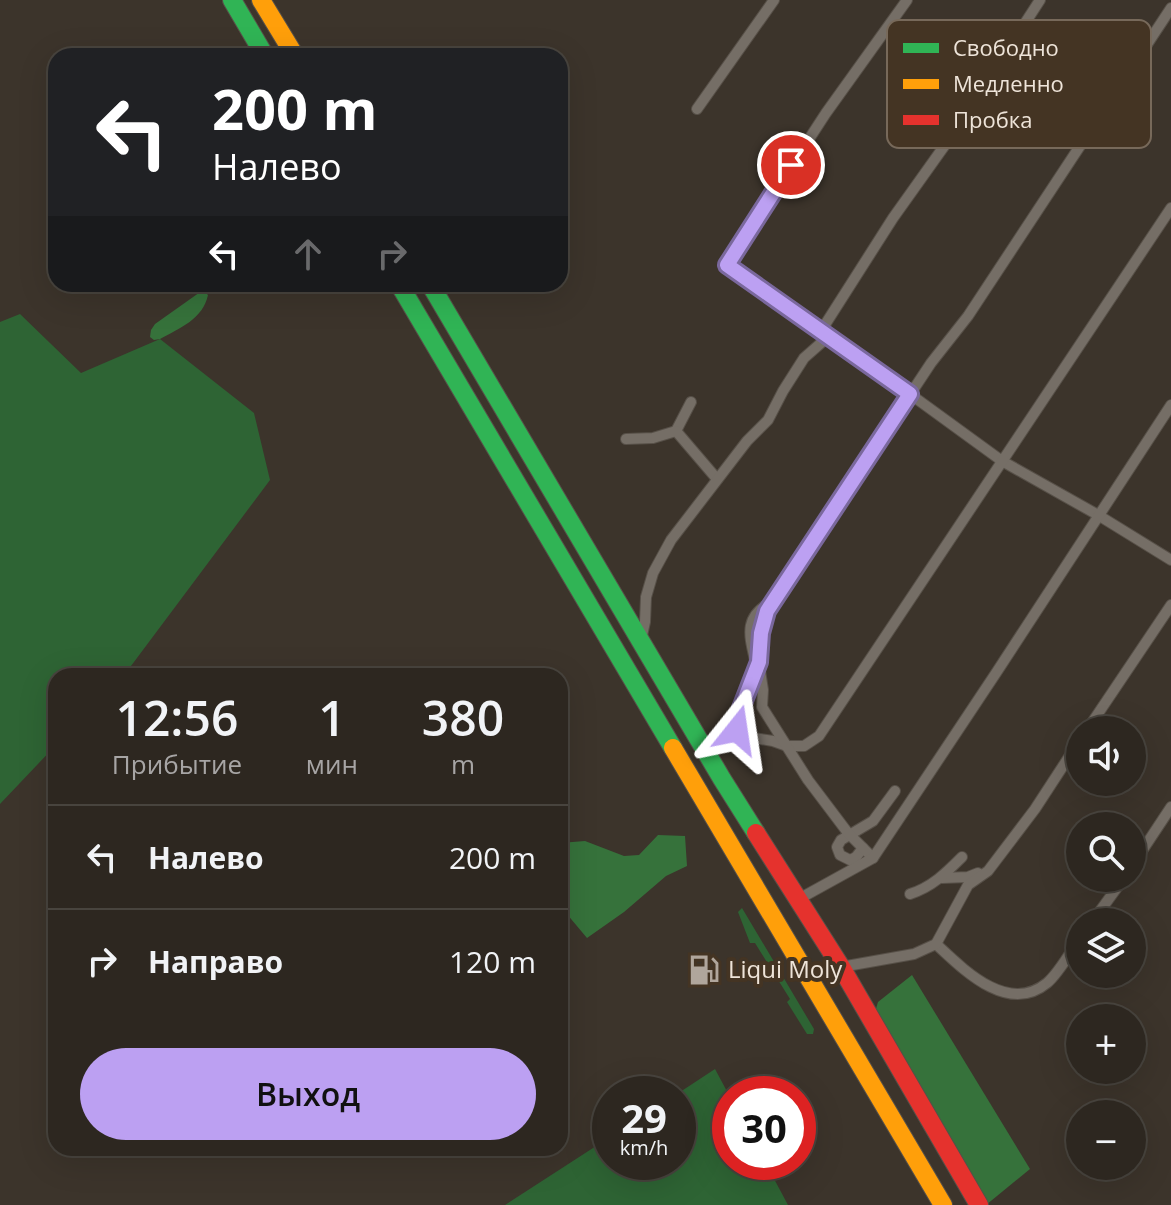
<!DOCTYPE html>
<html lang="ru">
<meta charset="utf-8">
<style>
body{margin:0;font-family:"Open Sans",sans-serif;background:#39332d;color:#f1f3f6;height:100vh;display:flex;flex-direction:column;font-size:30px;white-space:nowrap}
*{box-sizing:border-box;margin:0}
p{font-size:26px;color:#a7a5a5}
.icon{flex:none;width:44px;height:44px;fill:none;stroke:currentColor;stroke-width:2;stroke-linecap:round;stroke-linejoin:round}
.map{position:relative;flex:1;overflow:hidden}
.details{position:absolute;left:48px;top:668px;width:520px;height:488px;display:flex;flex-direction:column;background:#2d2720;border-radius:24px;box-shadow:0 8px 32px #0002,0 0 0 2px #48443e}
.details>*{flex:none}
.top-card{position:absolute;left:48px;top:48px;width:520px;height:244px;border-radius:24px;box-shadow:0 8px 32px #0002,0 0 0 2px #48443e;background:#202124;color:#fff;overflow:hidden}
.fabs{position:absolute;left:1066px;top:716px;display:grid;gap:16px}
.fabs a{display:grid;place-items:center;width:80px;height:80px;border-radius:50%;background:#2d2720;box-shadow:0 8px 32px #0002,0 0 0 2px #48443e;font-size:40px}
.speed{position:absolute;left:592px;top:1076px;display:flex;gap:16px;font-size:40px;font-weight:700;text-align:center}
.speed>*{display:grid;place-content:center;width:104px;height:104px;border-radius:50%;background:#2d2720;box-shadow:0 8px 32px #0002,0 0 0 2px #48443e;line-height:1}
.speed small{font-size:20px;font-weight:400}
.speed .limit{border:12px solid #d22;background:#fff;color:#111}
.pin{position:absolute;display:grid;place-items:center;width:68px;height:68px;color:#fff;margin:-34px;border:4px solid #fff;border-radius:50%;box-shadow:0 2px 8px #0007}
.me{position:absolute;width:88px;margin:-44px;rotate:15deg;stroke-linejoin:round;filter:drop-shadow(0 0 6px #0008)}
.turn{display:flex;align-items:center;gap:28px;height:168px;padding:0 32px;font-size:36px}
.turn .icon{width:104px;height:104px;stroke-width:2.5}
.turn b{display:block;font-size:56px;line-height:68px}
.lanes{display:flex;align-items:center;height:76px;padding:0 32px;background:#0003;justify-content:center;gap:40px;direction:ltr}
.lanes .off{opacity:.35}
.eta{display:flex;justify-content:space-evenly;align-items:center;height:136px;text-align:center}
.eta b{font-size:48px;font-weight:600;line-height:56px}
.primary-button{display:flex;gap:16px;margin-top:auto;padding:16px 32px}
.primary-button a{flex:1;height:92px;border-radius:48px;background:#bca0f2;color:#111;font-size:32px;font-weight:600;line-height:92px;text-align:center}
ul{padding:0;list-style:none}
li{display:flex;align-items:center;gap:24px;height:104px;padding:0 32px;border-top:2px solid #48443e}
li div{flex:1}
li b{display:block;font-size:30px}
li em{font-style:normal}
.map>svg:first-child{display:block}
.green{fill:#2e6434}
.forest{fill:#36723b}
.lines{fill:none;stroke-linecap:round;stroke-linejoin:round}
.street-casing{stroke:#575048;stroke-width:12}
.fast-casing{stroke:#575048;stroke-width:20}
.slow-casing{stroke:#575048;stroke-width:20}
.jam-casing{stroke:#575048;stroke-width:20}
.street{stroke:#756e66;stroke-width:10}
.fast{stroke:#30b455;stroke-width:18}
.slow{stroke:#ff9f0a;stroke-width:18}
.jam{stroke:#e5322d;stroke-width:18}
.route-casing{stroke:#7a689d;stroke-width:20}
.route{stroke:#bca0f2;stroke-width:14}
.labels{text-anchor:middle;stroke-width:8;stroke-linejoin:round;paint-order:stroke}
.poi-label{font-size:24px;fill:#eee4d9;stroke:#443423;text-anchor:start}
.key{fill:#443423;stroke:#77695a;stroke-width:2}
.key-label{font-size:22px;fill:#eee4d9}
</style>
<div class="map">
<svg width="1171" height="1205" viewBox="0 0 1171 1205">
<rect width="100%" height="100%" fill="#3c342b"/>
<g class="green">
<path d="M20,314l61,59 79,-34 94,74 16,67 -139,186 -9,10h-66v69l-56,59v-482z"/>
<path d="M742,908l72,121 -1,5h-6l-20,-32 3,-3 -35,-56h-5l-12,-31z"/>
<path d="M715,1069l15,28v65h35l23,43h-283l105,-68v25h68l-1,-68z"/>
</g>
<g class="forest">
<path d="M203,290l5,5c-5,24 -28,33 -48,44l-6,1 -4,-3 1,-7 4,-6z"/>
<path d="M658,835l27,1 2,30 -21,10 -42,36 -37,26 -26,-31 -1,-64 25,-2 39,15 15,-1z"/>
<path d="M912,975l118,194 -44,36 -111,-193 3,-10z"/>
</g>
<g class="lines">
<g class="street-casing">
<g id="street">
<path d="M907,0l-81,113 -99,152 106,73 169,123 96,54 73,45"/>
<path d="M697,109l77,-109"/>
<path d="M821,331l72,-113 62,-87 85,-131"/>
<path d="M676,431l15,-29"/>
<path d="M626,439l27,-1 23,-7 41,48"/>
<path d="M771,602c-27,15 -22,32 -16,58l4,2 -23,59 1,9 7,9 10,-1 19,3 14,5h17l15,-10 352,-528"/>
<path d="M641,640l4,-18 1,-25 7,-24 18,-33 76,-99 21,-21 15,-29 21,-33 25,-22"/>
<path d="M1087,730l84,-125"/>
<path d="M863,848l-7,9 -6,3 -10,-5 -3,-8 4,-7 32,-19 22,-30"/>
<path d="M873,858l-25,-25 -40,-53 -46,-73 1,-17 -5,-32 3,-25 6,-22 164,-248 37,-47 203,-308"/>
<path d="M1132,866l39,-59"/>
<path d="M942,878l26,-1 10,-4"/>
<path d="M910,894c22,-7 36,-21 52,-37"/>
<path d="M797,900l76,-42 123,-185 175,-268"/>
<path d="M1092,922l32,-44"/>
<path d="M936,944c28,26 72,71 111,39 12,-10 24,-32 33,-45"/>
<path d="M841,967l73,-13 22,-10 32,-59 20,-14 47,-62 45,-69"/>
</g>
</g>
<g class="fast-casing">
<g id="fast">
<path d="M232,0l33,56"/>
<path d="M399,284l274,464"/>
<path d="M430,284l292,495 34,54"/>
</g>
</g>
<g class="slow-casing">
<g id="slow">
<path d="M261,0l34,56"/>
<path d="M673,748l270,457"/>
</g>
</g>
<g class="jam-casing">
<path id="jam" d="M756,833l85,134 138,238"/>
</g>
<use href="#street" class="street"/>
<use href="#fast" class="fast"/>
<use href="#slow" class="slow"/>
<use href="#jam" class="jam"/>
</g>
<g class="lines">
<g class="route-casing">
<path id="route" d="M737,730l-1,-9 23,-59 2,-29 6,-22 143,-217 -183,-129 64,-100"/>
</g>
<use href="#route" class="route"/>
</g>
<defs>
<g id="fuel-bare" transform="scale(2.4)"><path d="M-5.5-6h7V0h2V4h1.3V-2.5L3-4.5l.8-.8L6-3V5H2.5V1h-1V6h-7ZM-4.2-4.7v3.2H.2V-4.7Z" fill="#b0a69c" stroke="#443423" stroke-width="2.5" paint-order="stroke"/></g>
</defs>
<g fill-rule="evenodd">
<use href="#fuel-bare" x="704" y="970"/>
</g>
<g class="labels">
<g class="poi-label">
<text x="728" y="978">Liqui Moly</text>
</g>
</g>
<rect x="887" y="20" width="264" height="128" rx="12" class="key"/>
<rect x="903" y="43" width="36" height="10" fill="#30b455"/>
<rect x="903" y="79" width="36" height="10" fill="#ff9f0a"/>
<rect x="903" y="115" width="36" height="10" fill="#e5322d"/>
<g class="key-label">
<text x="953" y="56">Свободно</text>
<text x="953" y="92">Медленно</text>
<text x="953" y="128">Пробка</text>
</g>
</svg>
<div class="fabs">
<a><svg class="icon" aria-label="sound" viewBox="0 0 24 24"><path d="M4 9h4l5-4v14l-5-4H4zM17 9q2 3 0 6"/></svg></a>
<a><svg class="icon" aria-label="search" viewBox="0 0 24 24"><circle cx="10" cy="10" r="6"/><path d="M15 15l6 6"/></svg></a>
<a><svg class="icon" aria-label="layers" viewBox="0 0 24 24"><path d="M12 4l9 5-9 5-9-5zM3 14l9 5 9-5"/></svg></a>
<a>+</a>
<a>−</a>
</div>
<div class="speed"><div>29<small>km/h</small></div><div class="limit">30</div></div>
<div class="pin" style="left:791px;top:165px;background:#d93025"><svg class="icon" aria-label="arrive" viewBox="0 0 24 24"><path d="M6 21V4h12l-3 4 3 4H6"/></svg></div>
<svg class="me" style="left:737px;top:730px" viewBox="-20 -20 40 40"><path d="M0-17L14 15 0 8-14 15z" fill="#bca0f2" stroke="#fff" stroke-width="4"/></svg>
<div class="top-card">
<div class="turn"><svg class="icon" aria-label="left" viewBox="0 0 24 24"><path d="M17 20v-9H6M10 6l-5 5 5 5"/></svg><div><b>200 m</b>Налево</div></div>
<div class="lanes"><svg class="icon" aria-label="left" viewBox="0 0 24 24"><path d="M17 20v-9H6M10 6l-5 5 5 5"/></svg><svg class="icon off" aria-label="ahead" viewBox="0 0 24 24"><path d="M12 20V5M6 11l6-6 6 6"/></svg><svg class="icon off" aria-label="right" viewBox="0 0 24 24"><path d="M7 20v-9h11M14 6l5 5-5 5"/></svg></div>
</div>
<section class="details">
<div class="eta">
<div><b>12:56</b><p>Прибытие</p></div>
<div><b>1</b><p>мин</p></div>
<div><b>380</b><p>m</p></div>
</div>
<ul>
<li><svg class="icon" aria-label="left" viewBox="0 0 24 24"><path d="M17 20v-9H6M10 6l-5 5 5 5"/></svg><div><b>Налево</b></div><em>200 m</em></li>
<li><svg class="icon" aria-label="right" viewBox="0 0 24 24"><path d="M7 20v-9h11M14 6l5 5-5 5"/></svg><div><b>Направо</b></div><em>120 m</em></li>
</ul>
<div class="primary-button"><a>Выход</a></div>
</section>
</div>
